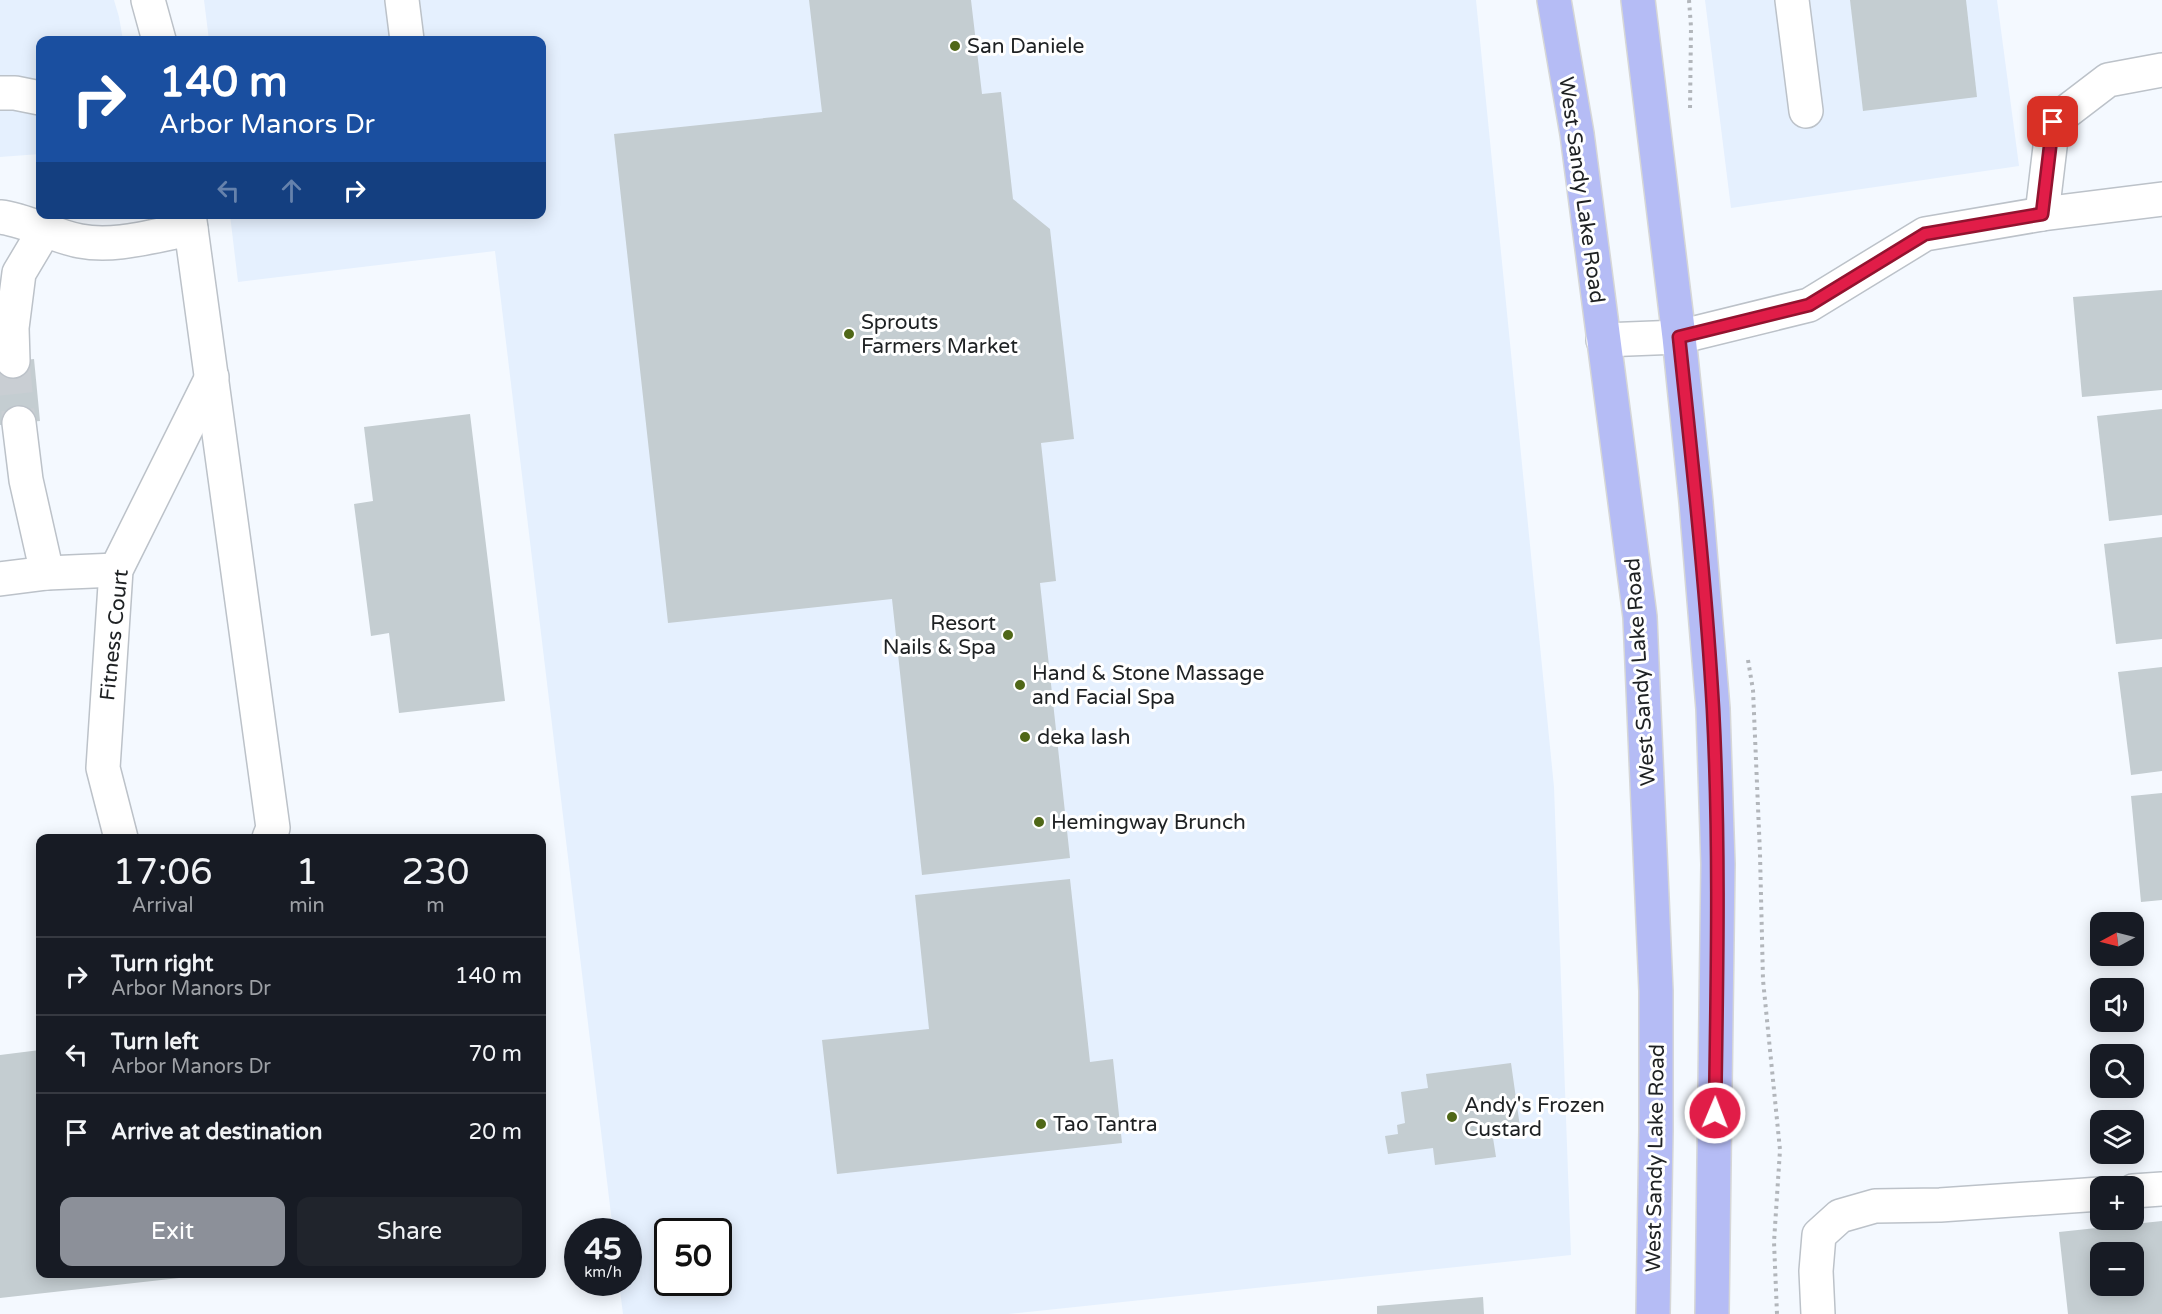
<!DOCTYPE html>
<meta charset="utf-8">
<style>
body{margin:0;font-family:"Varela Round",sans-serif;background:#20242c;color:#f1f3f6;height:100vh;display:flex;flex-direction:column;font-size:22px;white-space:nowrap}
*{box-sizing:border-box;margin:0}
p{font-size:20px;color:#9ea1a6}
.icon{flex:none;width:33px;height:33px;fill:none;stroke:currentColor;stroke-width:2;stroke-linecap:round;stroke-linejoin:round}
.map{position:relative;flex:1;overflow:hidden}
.panel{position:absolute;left:36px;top:834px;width:510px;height:444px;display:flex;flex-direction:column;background:#171b24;border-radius:12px;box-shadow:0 3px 15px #0003}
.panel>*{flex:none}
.guide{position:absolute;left:36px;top:36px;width:510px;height:183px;border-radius:12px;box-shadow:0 3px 15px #0003;background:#1a4fa0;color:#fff;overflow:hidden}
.needle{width:39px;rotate:263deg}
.fabs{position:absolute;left:2090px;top:912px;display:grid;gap:12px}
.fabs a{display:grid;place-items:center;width:54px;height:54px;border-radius:12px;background:#171b24;box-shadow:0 3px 15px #0003;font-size:30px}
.speed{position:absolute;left:564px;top:1218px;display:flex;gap:12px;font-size:30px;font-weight:700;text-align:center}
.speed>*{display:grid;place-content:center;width:78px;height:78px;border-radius:50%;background:#171b24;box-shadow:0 3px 15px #0003;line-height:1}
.speed small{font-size:15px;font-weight:400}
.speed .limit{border:3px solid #111;border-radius:9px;background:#fff;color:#111}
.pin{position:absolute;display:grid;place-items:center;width:51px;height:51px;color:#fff;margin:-26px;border-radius:12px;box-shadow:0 3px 9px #0006}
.me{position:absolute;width:66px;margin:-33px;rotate:1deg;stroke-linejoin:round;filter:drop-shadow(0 0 4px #0008)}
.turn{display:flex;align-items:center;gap:21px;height:126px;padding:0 24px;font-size:27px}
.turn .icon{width:78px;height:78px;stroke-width:2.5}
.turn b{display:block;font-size:42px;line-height:51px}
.lanes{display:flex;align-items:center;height:57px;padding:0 24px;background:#0003;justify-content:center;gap:30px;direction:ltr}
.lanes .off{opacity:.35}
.eta{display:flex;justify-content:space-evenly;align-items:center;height:102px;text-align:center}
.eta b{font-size:36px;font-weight:600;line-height:42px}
.button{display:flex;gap:12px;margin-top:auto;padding:12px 24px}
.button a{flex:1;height:69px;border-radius:12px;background:#8c9099;color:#fff;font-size:24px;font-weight:600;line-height:69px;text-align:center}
.button a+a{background:#20242c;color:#f1f3f6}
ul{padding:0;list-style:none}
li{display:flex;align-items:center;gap:18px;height:78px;padding:0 24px;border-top:2px solid #363941}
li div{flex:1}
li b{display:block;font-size:22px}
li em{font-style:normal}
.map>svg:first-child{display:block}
.built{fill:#e5f0fe;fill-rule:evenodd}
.building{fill:#c4cdd1;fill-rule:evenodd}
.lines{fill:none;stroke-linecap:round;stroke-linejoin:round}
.minor-tunnel{stroke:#c9ced3;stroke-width:33;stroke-dasharray:33 16;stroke-linecap:butt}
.minor-casing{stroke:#bcc2c9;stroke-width:36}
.major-casing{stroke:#d6d7d7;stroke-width:36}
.path{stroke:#b2b6bb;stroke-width:4;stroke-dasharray:3 4.5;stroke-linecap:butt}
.minor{stroke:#fff;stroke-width:33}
.major{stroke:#b5bcf5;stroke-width:33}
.route-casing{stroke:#92132f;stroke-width:15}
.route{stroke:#e11d48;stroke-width:10}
.poi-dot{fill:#4f6717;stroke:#fff;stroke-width:2}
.labels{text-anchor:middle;stroke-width:6;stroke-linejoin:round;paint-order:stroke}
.poi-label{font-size:21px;fill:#1e2123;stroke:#fff;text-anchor:start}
.street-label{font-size:21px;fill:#1e2123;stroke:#fff}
</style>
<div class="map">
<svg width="2162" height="1314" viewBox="0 0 2162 1314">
<rect width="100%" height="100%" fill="#f4f9ff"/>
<g class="built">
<path d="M0,0h114l5,17 4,23h-83v114l-40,3z"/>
<path d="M204,0h1272l78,787 17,468 -563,59h-385l-4,-31 9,-1v-50l-15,-1 -118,-980 -257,31 -8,-67 312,-1v-174h-333zM668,1232h50v50h-50z"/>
<path d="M1705,0h292l22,166 -288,42z"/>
</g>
<g class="building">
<path d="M809,0h162l11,94 19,-2 12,107 37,30 24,210 -33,4 15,138 -16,2 30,275 -148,17 -30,-276 -224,24 -54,-489 208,-22z"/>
<path d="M1850,0h116l11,97 -114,14z"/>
<path d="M2162,290v100l-80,7 -9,-100z"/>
<path d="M34,359l6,62 -40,4v-62z"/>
<path d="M2162,409v106l-53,6 -12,-105z"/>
<path d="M470,414l35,287 -106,12 -10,-80 -18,3 -17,-132 19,-3 -9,-74z"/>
<path d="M2162,537v102l-46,5 -12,-100z"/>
<path d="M2162,667v104l-31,4 -13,-103z"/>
<path d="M2162,793v107l-21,2 -10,-106z"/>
<path d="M1070,879l20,183 23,-3 9,84 -285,31 -15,-134 107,-11 -14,-134z"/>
<path d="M40,1050v224h165l1,1 -206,23v-243z"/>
<path d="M1511,1063l10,71 -28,4 3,19 -61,8 -2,-17 -45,6 -3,-18 13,-2 -1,-9 8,-2 -4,-31 27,-4 -2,-14z"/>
<path d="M2162,1221v93h-94l-9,-82zM2100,1252h33v34h-33z"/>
<path d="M1483,1297l1,17h-107v-8z"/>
</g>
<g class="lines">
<path class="minor-tunnel" d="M13,361l6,62"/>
<g class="minor-casing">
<g id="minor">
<path d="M148,0l11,40"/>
<path d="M402,0l5,40"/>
<path d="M1792,0l14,111"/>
<path d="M0,93h15l25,5"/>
<path d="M189,214l84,614 -4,10"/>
<path d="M2042,214l11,-92 55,-42 54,-10"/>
<path d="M0,217c27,3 53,19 80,24 36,7 75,-6 111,-12"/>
<path d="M1603,340l76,-3 130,-32 116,-71 117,-20 120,-15"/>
<path d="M13,361l-1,-33 7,-55 25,-42"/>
<path d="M19,423l7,57 21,93"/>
<path d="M0,579l47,-6 69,-3"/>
<path d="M121,838l-18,-70 13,-198 96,-193"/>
<path d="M2133,1191l29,-2"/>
<path d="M1818,1314l-2,-43 3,-36 21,-19 35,-10 65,-1 160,-11"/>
</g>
</g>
<g class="major-casing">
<g id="major">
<path d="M1554,0l23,134 63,483 16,374v139l-3,184"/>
<path d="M1638,0l41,337 17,165 17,207 5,155 -6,450"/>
</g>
</g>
<g class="path">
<path d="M1689,0l2,27 -1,83"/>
<path d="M1748,660l5,30 7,164 3,126 17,170 -6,92 3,72"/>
</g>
<use href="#minor" class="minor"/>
<use href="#major" class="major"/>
</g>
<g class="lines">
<g class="route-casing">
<path id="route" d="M1715,1113c2,-135 5,-270 -2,-404 -7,-124 -21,-248 -34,-372l130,-32 116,-71 117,-20 11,-92"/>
</g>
<use href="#route" class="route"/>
</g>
<g class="poi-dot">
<circle cx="955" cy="46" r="6"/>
<circle cx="849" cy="334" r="6"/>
<circle cx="1008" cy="635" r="6"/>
<circle cx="1020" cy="685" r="6"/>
<circle cx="1025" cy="737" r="6"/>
<circle cx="1039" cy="822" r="6"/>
<circle cx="1452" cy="1117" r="6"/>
<circle cx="1041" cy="1124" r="6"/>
</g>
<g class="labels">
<g class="poi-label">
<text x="967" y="53">San Daniele</text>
<text x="861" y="329">Sprouts<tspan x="861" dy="24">Farmers Market</tspan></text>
<text x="996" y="630" text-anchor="end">Resort<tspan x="996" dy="24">Nails &amp; Spa</tspan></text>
<text x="1032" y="680">Hand &amp; Stone Massage<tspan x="1032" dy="24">and Facial Spa</tspan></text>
<text x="1037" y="744">deka lash</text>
<text x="1051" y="829">Hemingway Brunch</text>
<text x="1464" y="1112">Andy's Frozen<tspan x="1464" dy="24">Custard</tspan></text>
<text x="1053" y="1131">Tao Tantra</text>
</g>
<g class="street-label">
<text transform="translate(1582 190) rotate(82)" y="7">West Sandy Lake Road</text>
<text transform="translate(114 635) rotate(-84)" y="7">Fitness Court</text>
<text transform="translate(1640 672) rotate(-94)" y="7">West Sandy Lake Road</text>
<text transform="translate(1655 1158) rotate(-89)" y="7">West Sandy Lake Road</text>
</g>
</g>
</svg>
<div class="fabs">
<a><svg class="needle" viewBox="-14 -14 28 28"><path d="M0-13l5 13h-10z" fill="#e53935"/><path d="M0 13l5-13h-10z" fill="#9ea1a6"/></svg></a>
<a><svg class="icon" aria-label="sound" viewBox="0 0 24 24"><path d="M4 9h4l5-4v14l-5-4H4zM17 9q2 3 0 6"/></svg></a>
<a><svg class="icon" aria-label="search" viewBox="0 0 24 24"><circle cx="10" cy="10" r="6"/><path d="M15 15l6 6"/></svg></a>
<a><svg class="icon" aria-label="layers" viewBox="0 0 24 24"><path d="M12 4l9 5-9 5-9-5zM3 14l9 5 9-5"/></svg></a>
<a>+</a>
<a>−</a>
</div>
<div class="speed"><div>45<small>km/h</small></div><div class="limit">50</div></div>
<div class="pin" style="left:2053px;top:122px;background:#d93025"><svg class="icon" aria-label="arrive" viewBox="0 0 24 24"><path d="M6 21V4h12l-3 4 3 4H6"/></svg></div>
<svg class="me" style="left:1715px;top:1113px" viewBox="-20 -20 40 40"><circle r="17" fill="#e11d48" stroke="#fff" stroke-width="3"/><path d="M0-11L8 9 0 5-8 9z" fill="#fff"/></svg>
<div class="guide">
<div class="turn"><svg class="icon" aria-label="right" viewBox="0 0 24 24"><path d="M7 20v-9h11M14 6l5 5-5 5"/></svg><div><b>140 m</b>Arbor Manors Dr</div></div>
<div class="lanes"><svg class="icon off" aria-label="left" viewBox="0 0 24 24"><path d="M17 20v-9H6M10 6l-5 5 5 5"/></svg><svg class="icon off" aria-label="ahead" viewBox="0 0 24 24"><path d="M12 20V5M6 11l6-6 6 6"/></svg><svg class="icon" aria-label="right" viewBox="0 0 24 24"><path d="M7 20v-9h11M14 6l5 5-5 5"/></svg></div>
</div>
<section class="panel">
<div class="eta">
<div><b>17:06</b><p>Arrival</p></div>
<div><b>1</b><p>min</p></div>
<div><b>230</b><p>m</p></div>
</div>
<ul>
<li><svg class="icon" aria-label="right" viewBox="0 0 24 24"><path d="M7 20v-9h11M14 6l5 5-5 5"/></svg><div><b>Turn right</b><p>Arbor Manors Dr</p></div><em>140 m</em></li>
<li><svg class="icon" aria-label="left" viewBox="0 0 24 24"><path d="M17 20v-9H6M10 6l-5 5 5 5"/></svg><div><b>Turn left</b><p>Arbor Manors Dr</p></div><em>70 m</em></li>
<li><svg class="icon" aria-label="arrive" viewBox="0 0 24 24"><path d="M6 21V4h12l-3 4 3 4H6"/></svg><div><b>Arrive at destination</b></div><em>20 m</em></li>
</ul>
<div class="button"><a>Exit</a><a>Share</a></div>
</section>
</div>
